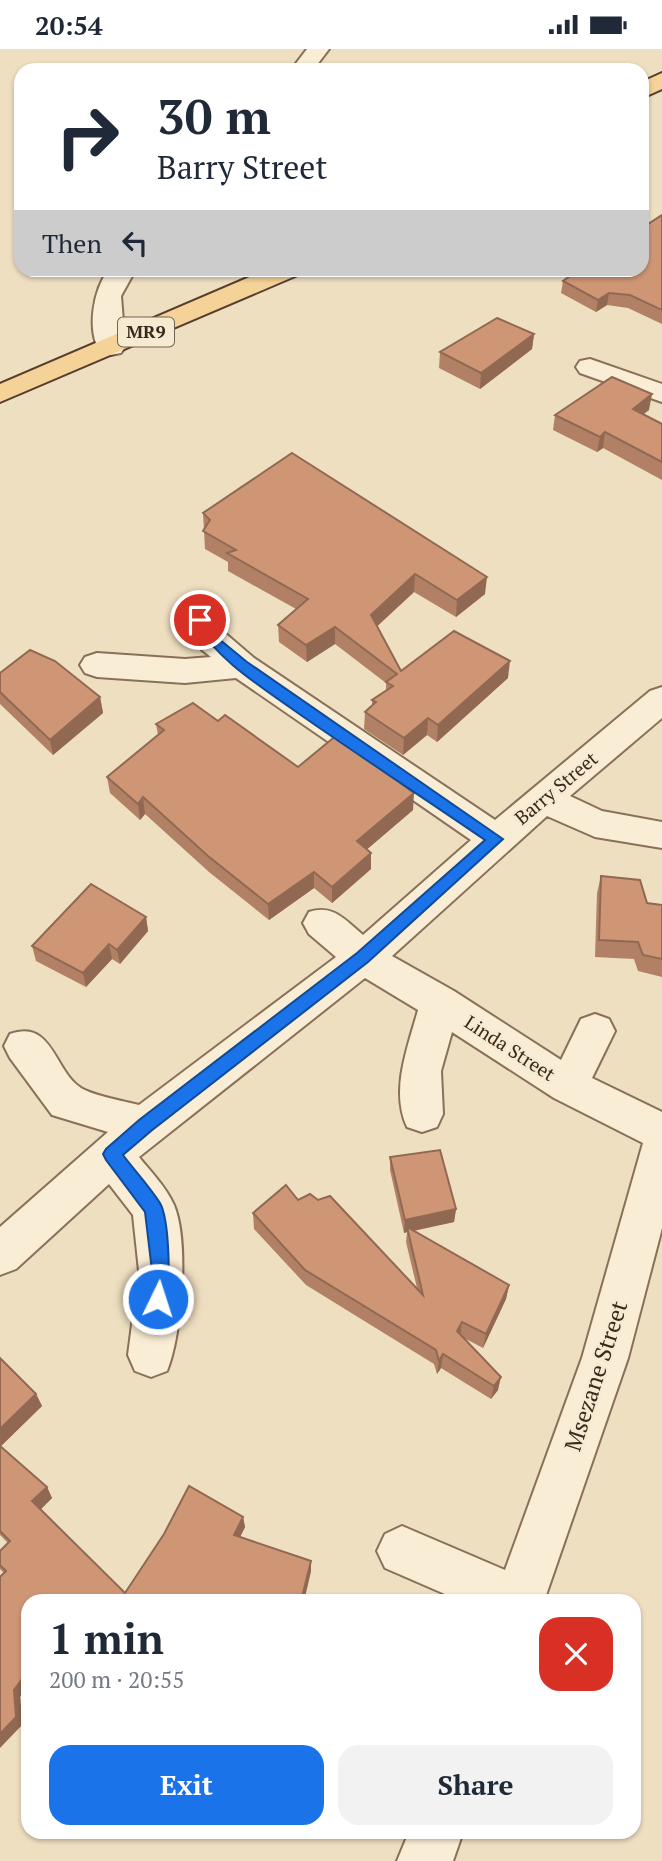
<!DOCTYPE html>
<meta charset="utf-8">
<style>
body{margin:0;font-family:"PT Serif",serif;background:#f2f2f3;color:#1f2937;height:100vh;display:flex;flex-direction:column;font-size:26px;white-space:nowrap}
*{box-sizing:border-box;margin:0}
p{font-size:23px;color:#747a83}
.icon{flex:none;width:38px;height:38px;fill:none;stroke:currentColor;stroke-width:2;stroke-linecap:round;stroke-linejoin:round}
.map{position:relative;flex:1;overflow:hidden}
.panel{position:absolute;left:21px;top:1545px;width:620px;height:245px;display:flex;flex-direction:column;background:#fff;border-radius:21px;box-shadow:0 2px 5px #0004}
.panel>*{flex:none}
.guide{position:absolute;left:14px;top:14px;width:635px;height:214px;border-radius:21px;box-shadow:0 2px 5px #0004;background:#fff;color:#1f2937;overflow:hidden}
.pin{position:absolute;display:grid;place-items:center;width:60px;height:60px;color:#fff;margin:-30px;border:4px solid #fff;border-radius:50%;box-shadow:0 2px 7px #0007}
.me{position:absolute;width:77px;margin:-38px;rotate:4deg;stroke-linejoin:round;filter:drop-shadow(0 0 5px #0008)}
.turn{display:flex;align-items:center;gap:24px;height:147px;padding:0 28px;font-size:32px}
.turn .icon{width:91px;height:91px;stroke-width:2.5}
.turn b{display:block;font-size:49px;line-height:60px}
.then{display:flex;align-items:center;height:66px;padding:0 28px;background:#0003;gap:14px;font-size:26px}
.round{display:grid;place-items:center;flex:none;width:74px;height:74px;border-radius:21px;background:#f2f2f3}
.summary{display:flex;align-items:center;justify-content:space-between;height:119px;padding:0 28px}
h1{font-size:42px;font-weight:700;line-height:52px}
.primary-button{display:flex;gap:14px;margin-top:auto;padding:14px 28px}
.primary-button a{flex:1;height:80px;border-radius:21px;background:#1a73e8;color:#fff;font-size:28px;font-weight:700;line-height:80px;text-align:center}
.primary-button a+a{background:#f2f2f3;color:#1f2937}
.status{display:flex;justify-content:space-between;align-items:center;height:49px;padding:0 35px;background:#fff;direction:ltr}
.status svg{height:19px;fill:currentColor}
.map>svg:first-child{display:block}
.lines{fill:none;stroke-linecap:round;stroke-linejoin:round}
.minor-casing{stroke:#897058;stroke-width:4}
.primary-casing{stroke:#573e2d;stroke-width:4}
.minor{fill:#faedd5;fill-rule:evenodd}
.primary{fill:#f4d298;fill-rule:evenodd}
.wall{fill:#b28165}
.shaded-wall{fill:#916953}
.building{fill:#cf9676;stroke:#916953;stroke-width:2}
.route{fill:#1a73e8;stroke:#114b97;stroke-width:2}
.labels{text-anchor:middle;stroke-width:5;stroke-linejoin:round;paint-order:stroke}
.shield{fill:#f6ead1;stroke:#726353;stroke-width:2}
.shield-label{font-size:18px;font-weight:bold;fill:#39291d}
.street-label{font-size:19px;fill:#39291d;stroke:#f6ead1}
.near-street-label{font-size:23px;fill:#39291d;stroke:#f6ead1}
</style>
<div class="status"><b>20:54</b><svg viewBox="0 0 49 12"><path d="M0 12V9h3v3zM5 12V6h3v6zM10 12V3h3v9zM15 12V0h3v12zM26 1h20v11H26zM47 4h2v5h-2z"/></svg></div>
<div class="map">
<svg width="662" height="1812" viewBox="0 0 662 1812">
<rect width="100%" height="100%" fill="#efdfc1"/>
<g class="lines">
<g class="minor-casing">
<g id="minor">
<path d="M307,0h22l-16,21h-22z"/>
<path d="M109,220h27l-15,27 4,51 -4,6 -10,2 -10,-2c-15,-22 -8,-63 8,-84z"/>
<path d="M590,310l72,25v18l-82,-29 -4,-6 4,-6z"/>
<path d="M199,560l11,3 16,22 28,24 241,162 155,-129 12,-4v31l-92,78 32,15 60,11v26l-67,-11 -48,-21 -155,140 62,35 107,69 20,-41 14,-5 14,5 6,12 -23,47 70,34v116l-34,130 -84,243h-83l-76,-33 -8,-17 8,-17 17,-8 103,44 77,-212 61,-215 -89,-45 -102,-66 -11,39 2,43 -6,13 -15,5 -15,-5c-17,-37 1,-80 11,-117l-53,-32 -226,179c12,15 27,30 35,48 15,36 8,130 -7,166l-16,6 -16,-6 -7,-16 11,-84 -6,-56 -24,-31 -93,85 -16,6v-48l108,-95 -56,-17 -42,-57 -6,-12 6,-12c43,-15 44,37 71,54 13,8 43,13 58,17l197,-148 -27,-23 -6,-11 6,-11c24,-8 36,8 54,23l108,-95 -235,-162 -51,5 -88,-6 -12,-4 -5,-8 5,-8 12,-4 88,6 26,-2 -9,-7 -19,-30 5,-8z"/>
<path d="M409,1783h54l-10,29h-56z"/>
</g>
</g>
<g class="primary-casing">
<g id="primary">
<path d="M662,24v16l-20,9v-16z"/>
<path d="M268,220h36l-4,5 -300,128v-18z"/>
</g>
</g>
<use href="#minor" class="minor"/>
<use href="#primary" class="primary"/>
</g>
<g class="wall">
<path d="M662,166v109l-34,-16 -21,-3 -11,7 -35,-19 2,-12z"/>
<path d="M534,285l-2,15 -52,40 -41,-21 1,-16z"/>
<path d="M649,361l-6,4 19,10v56l-59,-32 -6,4 -44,-22 2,-15z"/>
<path d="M203,464l282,81 -29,23 -42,-25 -37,34 24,45 107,7 -71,64 -10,-7 -24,20 -39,-26 1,-17 7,-6v-6l14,-9v-8l-51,-39 -28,18 -28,-20 -1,-17 18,-16 -68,-38v-9l-23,-13z"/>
<path d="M0,624l100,24 3,16 -50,42 -53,-51z"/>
<path d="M218,672l80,46 78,-6v4l37,45 -46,39 4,4v16l-39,34 -18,-15 -45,32 -60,-48 -64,-58 -5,6 -30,-27 -3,-16 51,-42 -2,-11z"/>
<path d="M601,827l46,27 15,2v72l-24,-6 -4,-12 -39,-2 2,-64z"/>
<path d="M146,868l2,14 -28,33 -8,-5 -26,28 -50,-26 -4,-15z"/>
<path d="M390,1108l66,52 -2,13 -40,8 95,55 -3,14 -23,49 -19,-10 34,52 -7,9 -50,-31 -4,6 -3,-10 -128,-79 -52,-56 -1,-16 45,-13 119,88 -11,-46 1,-10 -3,1 -14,-63z"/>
<path d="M0,1309l36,36 6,12 -41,40 46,41 5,11 -11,11 84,84 118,-76 2,10 -5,10 71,34 -7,30h-276l-8,96 3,27 -19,-151 -4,-4v-18l8,-8 -8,-8z"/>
</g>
<g class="shaded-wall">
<path d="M609,244l-2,12 -11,7 2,-12z"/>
<path d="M534,285l-2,15 -52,40 1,-16z"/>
<path d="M652,345l-3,16 -19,15 3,-16z"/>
<path d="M605,383l-2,16 -6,4 3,-15z"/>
<path d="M415,525l-1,18 -43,40v-17z"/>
<path d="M487,528l-2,17 -29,23 1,-17z"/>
<path d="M335,578v17l-28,18 -1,-17z"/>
<path d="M510,612l-2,17 -71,64 1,-17z"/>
<path d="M100,648l3,16 -50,42 -3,-15z"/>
<path d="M428,669l-1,17 -24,20 1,-17z"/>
<path d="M414,744l-1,17 -56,48v-17z"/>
<path d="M143,748l2,17 -5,6 -2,-16z"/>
<path d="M371,804v16l-39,34v-16z"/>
<path d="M314,823v16l-45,32 -1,-16z"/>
<path d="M146,868l2,14 -28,33 -3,-14z"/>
<path d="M109,895l3,15 -26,28 -3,-14z"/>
<path d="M456,1160l-2,13 -45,10 -2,-5v5l-3,1 1,-13z"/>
<path d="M509,1236l-3,14 -23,49 3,-14z"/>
<path d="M462,1273l-2,14 -3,-5z"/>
<path d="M443,1305l-2,14 -4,6 2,-13z"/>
<path d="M501,1328l-3,13 -7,9 3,-13z"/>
<path d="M36,1345l6,12 -42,41v-18z"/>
<path d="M47,1438l5,11 -14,14 -6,-11z"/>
<path d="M243,1468l2,10 -9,18 -2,-10z"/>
<path d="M311,1512v10l-7,30h-3z"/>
<path d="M28,1622v16l-8,10 3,27 -23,24v-14l14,-44z"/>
</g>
<g class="building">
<path d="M662,166v95l-32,-15 -21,-2 -11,7 -35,-19 17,-12h62v-41z"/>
<path d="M497,269l37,16 -53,39 -41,-21z"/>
<path d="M612,328l40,17 -19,15 29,15v38l-57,-30 -5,5 -45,-22z"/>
<path d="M292,404l195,124 -30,23 -42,-26 -44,41 30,56 53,-40 56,30 -72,64 -10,-7 -24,20 -39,-26 11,-10 -4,-2 21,-14 -7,-4 11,-8 -62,-47 -29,18 -28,-20 30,-26 -81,-46 9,-3 -33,-19 7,-11 -7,-7z"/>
<path d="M30,601l25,11 45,36 -50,43 -50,-48v-19z"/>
<path d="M193,654l25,18 7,-6 73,52 40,-33 38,27 -3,2 41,30 -57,48 14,12 -39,34 -18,-15 -46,32 -60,-48 -65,-59 -5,7 -31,-27 57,-47 -8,-6z"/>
<path d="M601,827l39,4 7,23 15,2v54l-19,-4 -5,-13 -39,-2z"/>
<path d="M91,835l55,33 -29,33 -8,-6 -26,29 -51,-27z"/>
<path d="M440,1101l16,59 -51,11 -15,-63z"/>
<path d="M286,1136l12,15 12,-6 8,6 12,-4 93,99 -16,-68 102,58 -23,49 -24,-12 -5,9 44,46 -7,9 -51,-32 -4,7 -3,-11 -131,-80 -52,-57z"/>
<path d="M0,1309l36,36 -36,35z"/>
<path d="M0,1397l47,41 -15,14 93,92 39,-59 25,-48 54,31 -9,18 77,26 -10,40h-273v70l-14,19 2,27 -16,17v-157l6,-6 -6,-6v-14l10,-10 -10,-10z"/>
</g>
<path class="route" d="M200,566l4,1 15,23 28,23 256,177 -135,123 -217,169 -28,24c12,16 26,31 37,48 9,16 12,85 4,102l-6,3 -7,-3 -3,-6 4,-28 -7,-59 -39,-52 -3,-6 3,-5 33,-29 218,-167 128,-113c-63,-43 -127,-85 -190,-129 -38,-27 -77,-51 -102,-91z"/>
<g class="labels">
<rect class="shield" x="118" y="268.5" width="56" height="29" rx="5"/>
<g class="shield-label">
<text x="146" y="289">MR9</text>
</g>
<g class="street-label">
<text transform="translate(556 739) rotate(-40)" y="7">Barry Street</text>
<text transform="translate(510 999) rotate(33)" y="7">Linda Street</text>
</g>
<g class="near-street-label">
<text transform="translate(596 1327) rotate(-72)" y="8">Msezane Street</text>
</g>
</g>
</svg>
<div class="pin" style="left:200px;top:571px;background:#d93025"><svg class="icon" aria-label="arrive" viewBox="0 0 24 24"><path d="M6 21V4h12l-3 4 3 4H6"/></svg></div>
<svg class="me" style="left:158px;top:1250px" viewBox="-20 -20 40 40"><circle r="17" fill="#1a73e8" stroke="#fff" stroke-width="3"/><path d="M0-11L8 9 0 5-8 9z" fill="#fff"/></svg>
<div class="guide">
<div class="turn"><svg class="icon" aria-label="right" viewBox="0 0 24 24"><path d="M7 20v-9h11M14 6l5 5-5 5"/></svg><div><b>30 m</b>Barry Street</div></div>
<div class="then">Then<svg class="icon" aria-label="left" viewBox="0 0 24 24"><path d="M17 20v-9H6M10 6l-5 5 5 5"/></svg></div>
</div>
<section class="panel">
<div class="summary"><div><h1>1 min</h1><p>200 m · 20:55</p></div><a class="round" style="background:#d93025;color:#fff"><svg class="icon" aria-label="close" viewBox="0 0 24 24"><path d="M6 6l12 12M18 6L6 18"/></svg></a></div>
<div class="primary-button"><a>Exit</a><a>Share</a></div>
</section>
</div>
